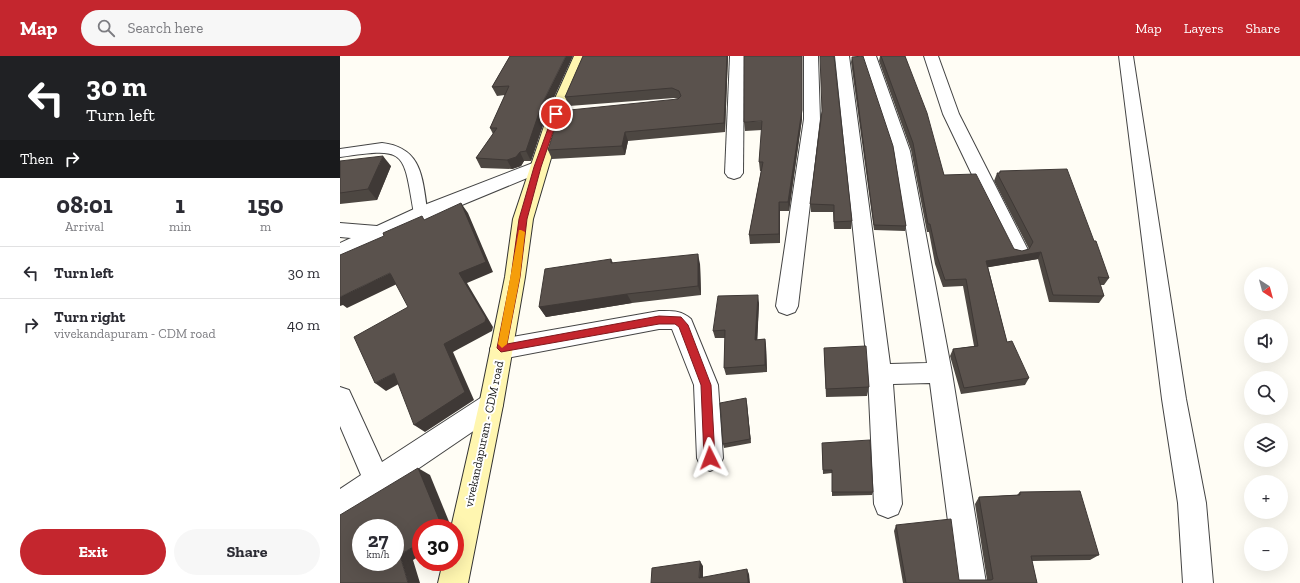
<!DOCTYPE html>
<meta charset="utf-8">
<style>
body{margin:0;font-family:"Zilla Slab",serif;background:#f7f7f7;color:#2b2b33;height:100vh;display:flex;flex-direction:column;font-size:15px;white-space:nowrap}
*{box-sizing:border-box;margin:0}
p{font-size:13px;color:#7c7c81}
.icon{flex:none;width:22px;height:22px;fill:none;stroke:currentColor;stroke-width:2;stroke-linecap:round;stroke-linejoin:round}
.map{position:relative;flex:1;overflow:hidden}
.drawer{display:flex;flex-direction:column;background:#fff;width:340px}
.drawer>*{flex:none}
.top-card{background:#202124;color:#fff;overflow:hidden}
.needle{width:26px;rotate:144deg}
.controls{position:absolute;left:904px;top:211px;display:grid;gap:8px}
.controls a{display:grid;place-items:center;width:44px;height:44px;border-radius:50%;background:#fff;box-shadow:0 4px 16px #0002;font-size:20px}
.speed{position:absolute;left:12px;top:463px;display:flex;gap:8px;font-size:20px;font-weight:700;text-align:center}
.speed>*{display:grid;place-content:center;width:52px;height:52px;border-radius:50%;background:#fff;box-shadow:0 4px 16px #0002;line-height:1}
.speed small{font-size:10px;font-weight:400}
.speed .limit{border:6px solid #d22;background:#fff;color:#111}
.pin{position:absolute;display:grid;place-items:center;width:34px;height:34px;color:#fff;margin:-17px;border:2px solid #fff;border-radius:50%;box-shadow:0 1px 4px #0007}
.me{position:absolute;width:44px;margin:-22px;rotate:357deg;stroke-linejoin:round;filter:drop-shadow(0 0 3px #0008)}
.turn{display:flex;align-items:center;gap:14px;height:84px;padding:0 20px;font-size:18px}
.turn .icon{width:52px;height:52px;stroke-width:2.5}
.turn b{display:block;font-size:28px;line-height:34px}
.then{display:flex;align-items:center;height:38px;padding:0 20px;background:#0003;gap:8px;font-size:15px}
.eta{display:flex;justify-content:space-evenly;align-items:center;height:68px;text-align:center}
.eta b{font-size:24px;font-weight:700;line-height:28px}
.action{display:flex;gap:8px;margin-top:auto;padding:8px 20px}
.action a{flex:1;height:46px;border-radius:24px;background:#c4262e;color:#fff;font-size:16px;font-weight:700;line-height:46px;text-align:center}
.action a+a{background:#f7f7f7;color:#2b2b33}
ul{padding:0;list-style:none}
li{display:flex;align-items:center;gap:12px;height:52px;padding:0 20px;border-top:1px solid #e1e1e2}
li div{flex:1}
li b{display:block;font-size:15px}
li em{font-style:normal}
header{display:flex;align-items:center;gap:24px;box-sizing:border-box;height:56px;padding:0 20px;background:#c4262e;color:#fff}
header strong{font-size:19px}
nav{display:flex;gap:22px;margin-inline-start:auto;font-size:14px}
.search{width:280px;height:36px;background:#f7f7f7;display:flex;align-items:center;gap:10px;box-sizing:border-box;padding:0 14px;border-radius:22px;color:#7c7c81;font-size:15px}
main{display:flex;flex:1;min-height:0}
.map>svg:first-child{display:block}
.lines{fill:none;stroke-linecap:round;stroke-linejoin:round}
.lane-casing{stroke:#444;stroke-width:2}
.street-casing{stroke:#444;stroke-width:2}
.secondary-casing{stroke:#333;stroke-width:2}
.lane{fill:#fff;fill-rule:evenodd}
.street{fill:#fff;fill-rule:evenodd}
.secondary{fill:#fff6b0;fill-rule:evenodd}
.wall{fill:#4d4742}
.shaded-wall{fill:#3f3936}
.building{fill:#5a524d;stroke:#3f3936;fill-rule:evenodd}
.route{fill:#c4262e;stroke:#7f191e}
.slow{fill:#f59e0b}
.labels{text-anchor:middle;stroke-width:4;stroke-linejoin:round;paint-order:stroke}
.street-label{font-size:12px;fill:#111;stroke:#fff}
</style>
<header>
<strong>Map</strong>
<div class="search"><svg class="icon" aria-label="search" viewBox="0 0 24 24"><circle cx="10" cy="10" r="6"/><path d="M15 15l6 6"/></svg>Search here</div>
<nav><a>Map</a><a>Layers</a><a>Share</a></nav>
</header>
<main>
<section class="drawer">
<div class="top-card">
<div class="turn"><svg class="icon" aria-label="left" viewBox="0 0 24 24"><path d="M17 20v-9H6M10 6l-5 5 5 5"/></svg><div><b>30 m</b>Turn left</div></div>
<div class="then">Then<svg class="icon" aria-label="right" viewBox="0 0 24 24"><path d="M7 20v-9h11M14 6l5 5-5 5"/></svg></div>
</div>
<div class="eta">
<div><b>08:01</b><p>Arrival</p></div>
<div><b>1</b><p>min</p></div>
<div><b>150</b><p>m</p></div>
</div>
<ul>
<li><svg class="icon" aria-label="left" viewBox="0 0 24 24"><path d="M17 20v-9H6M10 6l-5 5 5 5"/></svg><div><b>Turn left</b></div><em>30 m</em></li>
<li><svg class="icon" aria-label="right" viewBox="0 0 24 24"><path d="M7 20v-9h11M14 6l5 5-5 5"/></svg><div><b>Turn right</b><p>vivekandapuram - CDM road</p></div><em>40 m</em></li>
</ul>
<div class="action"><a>Exit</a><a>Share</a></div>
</section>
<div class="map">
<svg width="960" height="527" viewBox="0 0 960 527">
<rect width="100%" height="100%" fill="#fffdf5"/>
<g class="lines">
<g class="lane-casing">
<path id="lane" d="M42,87c42,5 40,37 46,71l-2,4 -5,1 -5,-1 -2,-4c-11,-64 -7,-67 -74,-57v-8z"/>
</g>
<g class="street-casing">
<g id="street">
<path d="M390,0h14l-1,117 -3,4 -6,2 -6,-2 -3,-4z"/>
<path d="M464,0h14l2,63 -22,187 -3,6 -8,3 -8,-3 -3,-6 28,-187z"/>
<path d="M495,0h14l41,308 37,-1 -33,-212 -32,-95h14l34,95 42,222 34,210h-30l-26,-200 -37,1 9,120 -4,10 -10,4 -10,-4 -4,-10 -6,-130z"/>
<path d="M584,0h14l21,58 69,136 -3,5 -7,2 -7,-2 -3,-5 -65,-136z"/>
<path d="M779,0h14l53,343 20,104 7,80h-30l-5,-80 -16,-104z"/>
<path d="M198,105l6,2 3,4 -3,4 -116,48 -88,39v-15l11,-5 -11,-1v-14l37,3 37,-17z"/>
<path d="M319,255c13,0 22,-1 32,8l27,66 5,73 -4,9 -9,4 -9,-4 -4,-9 -3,-73 -22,-56h-13l-158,30 -8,-3 -3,-7 3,-7 8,-3z"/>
<path d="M0,331l9,3 33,72 100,-65 9,-3 9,3 3,8 -3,8 -150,102 -10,4v-30l21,-14 -21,-49z"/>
</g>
</g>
<g class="secondary-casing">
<path id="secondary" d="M234,0h14l-24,58 -31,105 -8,58 -22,128 -35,178h-30l5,-21h12v-34h-4l28,-123 26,-128 8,-58 35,-105z"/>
</g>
<use href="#lane" class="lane"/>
<use href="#street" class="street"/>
<use href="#secondary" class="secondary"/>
</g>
<g class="wall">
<path d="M170,0l37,57 -16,48h-7l-3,5 -9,3 -31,-1 -5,-10 17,-24 -3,-6 15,-33 -8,1 -5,-9z"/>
<path d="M243,0h145l-3,76 -97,9 -3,14 -73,4 -4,-9 130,-51 -4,-1 -105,8 -4,-9z"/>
<path d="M540,0h25l39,119 70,74 8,2 7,-2 -35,-68 3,-8h2l1,-2 94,70 15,37 -5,7h-4l4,11 -5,7 -50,-1 -11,-43 -50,8 19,75 22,36 -4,7 -64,9 -11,-38 3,-7 21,-3 -11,-60 -20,1 -8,-23 -6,-32h-2l-16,-82 -32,-89z"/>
<path d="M512,1l54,169 -1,5 -31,-1 -23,-168z"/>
<path d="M481,57l31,108 -1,8h-17l-1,-17h-22l-1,-8z"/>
<path d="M462,63l-13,92h-9v32l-30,1 -1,-9 12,-64h-1l-1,-9 3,-32 -17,1 -1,-9z"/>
<path d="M0,105l51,5 -14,34 -37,4z"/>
<path d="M271,203l2,4 87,1 1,31 -69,8 -86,14 -7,-10z"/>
<path d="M419,247l-2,37 8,-1 1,7 1,26 -41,3 -2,-7 1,-30h-10l-2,-7z"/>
<path d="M484,292l45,39 -2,9 -41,1z"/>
<path d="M406,342l5,45 -27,5 -1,-4z"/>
<path d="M482,391l51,45 -1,3 -40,1v-23l-9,1z"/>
<path d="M680,436l79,63 -9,5 -58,1 5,22h-134l-9,-52 2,-6 63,55h28l-12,-76 4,-7 38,-2z"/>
</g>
<g class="shaded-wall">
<path d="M226,0h7l-26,57 -16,48 -5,-10 16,-47z"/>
<path d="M387,0h1l-3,76 -1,-9z"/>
<path d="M462,0v63l-13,92 -1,-9z"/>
<path d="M285,76l3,9 -3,14 -3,-9z"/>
<path d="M180,96l4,9 -3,5 -9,3 -5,-9z"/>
<path d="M43,100l8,10 -14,34 -9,-11z"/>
<path d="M439,146l1,9v32l-1,-9z"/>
<path d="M121,147l7,10 25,59 -26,11 26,44 -1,4 -39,21 21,48 -49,32 -11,-7 30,-81 15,-71z"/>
<path d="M701,196l-3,7 -54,9 2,-7z"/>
<path d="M358,198l2,10 1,31 -3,-9z"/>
<path d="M50,217l9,10 -52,25 -4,-3 -3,1v-9z"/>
<path d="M287,238l5,9 -86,14 -7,-10z"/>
<path d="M418,239l1,8 -2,44 -2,-7z"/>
<path d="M425,283l1,7 1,26 -2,-7z"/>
<path d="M54,317l10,8 -18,10 -11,-8z"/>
<path d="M406,342l1,5 4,40 -1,-4z"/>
<path d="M78,412l12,7 20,49v4h-8l-4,-5z"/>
<path d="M81,486v13l-8,5 7,23h-12l-8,-28z"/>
<path d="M360,505l3,5v16l-4,-4z"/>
<path d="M407,513l2,5 1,9h-2z"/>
</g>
<g class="building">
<path d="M170,0h56l-24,48 -16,47 -6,1 -4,5 -9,3 -31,-2 21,-30h-7l19,-42 -17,1z"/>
<path d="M243,0h144l-3,67 -99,9 -3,14 -74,4 12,-39 118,-12 3,-3 -2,-5 -7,-3 -107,9z"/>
<path d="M404,0h58v54l-14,92h-9v32l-30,1 14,-73h-4l3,-41 -18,1z"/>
<path d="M480,0h14l18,165 -18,1v-17l-24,-1 12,-93z"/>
<path d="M523,0l30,90 13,80 -32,-1 -22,-168z"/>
<path d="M541,0h24l22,57 17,62 32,-1 38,75 8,2 7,-2 4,-7 -36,-69h3v-2l67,-2 27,72h2l13,37 -11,-1 6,19 -51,-1 -12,-43 -55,9 21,81 5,-1 17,37 -65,10 -11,-39 25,-3 -12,-67 -21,1 -8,-24 -7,-32h-2l-15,-81z"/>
<path d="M43,100l-15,33 -28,4v-32z"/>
<path d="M121,147l25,59 -27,11 27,45 -1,4 -41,22 21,48 -51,33 -20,-52 -19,10 -21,-46 54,-30 -18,-34 -50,24v-42l44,-19 -1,-3 39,-17 2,4z"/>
<path d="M358,198v32l-71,8 -88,13 6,-38 66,-10v4z"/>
<path d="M418,239l-3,45 10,-1v26l-41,3 1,-38 -12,1 5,-35z"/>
<path d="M526,290l3,41 -43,2 -2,-41z"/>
<path d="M406,342l4,41 -27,5 -3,-41z"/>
<path d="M530,384l3,52h-41v-22h-9l-1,-27z"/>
<path d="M78,412l21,51 -1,4 4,4v1h-21v14l-21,13 8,28h-68v-68zM21,472h34v34h-34z"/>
<path d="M740,435l19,64 -68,1 6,27h-131l-10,-58 55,-6 8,61h32l2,-1 -14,-82 41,-2v-3z"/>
<path d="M360,505l-1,17 48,-9 1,14h-97l1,-15z"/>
</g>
<path class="route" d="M214,56l5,2 -18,53 -14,52 -7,58 -13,67 152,-28 22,1 7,8 23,60 4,73 -1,4 -4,1 -4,-1 -2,-4 -3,-73 -22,-58 -4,-3h-16l-158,28 -4,-4 14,-71 8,-58 15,-52z"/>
<path class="slow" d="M179,174h2l4,2 -5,45 -13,67 -5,4 -4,-4z"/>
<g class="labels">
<g class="street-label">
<text transform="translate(144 378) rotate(-78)" y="4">vivekandapuram - CDM road</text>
</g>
</g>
</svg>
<div class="controls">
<a><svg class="needle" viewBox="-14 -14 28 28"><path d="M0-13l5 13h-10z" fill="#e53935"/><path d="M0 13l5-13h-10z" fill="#7c7c81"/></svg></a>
<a><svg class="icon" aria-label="sound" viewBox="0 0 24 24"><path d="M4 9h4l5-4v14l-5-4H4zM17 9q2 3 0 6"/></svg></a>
<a><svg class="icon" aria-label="search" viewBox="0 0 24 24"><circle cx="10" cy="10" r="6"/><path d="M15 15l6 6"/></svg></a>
<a><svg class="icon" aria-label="layers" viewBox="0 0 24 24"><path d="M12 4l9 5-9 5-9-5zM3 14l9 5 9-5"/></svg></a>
<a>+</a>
<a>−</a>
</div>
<div class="speed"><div>27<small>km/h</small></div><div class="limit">30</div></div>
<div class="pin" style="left:216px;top:58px;background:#d93025"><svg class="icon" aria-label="arrive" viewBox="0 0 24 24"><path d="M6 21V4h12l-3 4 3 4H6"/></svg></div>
<svg class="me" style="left:370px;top:402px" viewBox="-20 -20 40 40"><path d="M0-17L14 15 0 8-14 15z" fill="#c4262e" stroke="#fff" stroke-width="4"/></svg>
</div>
</main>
